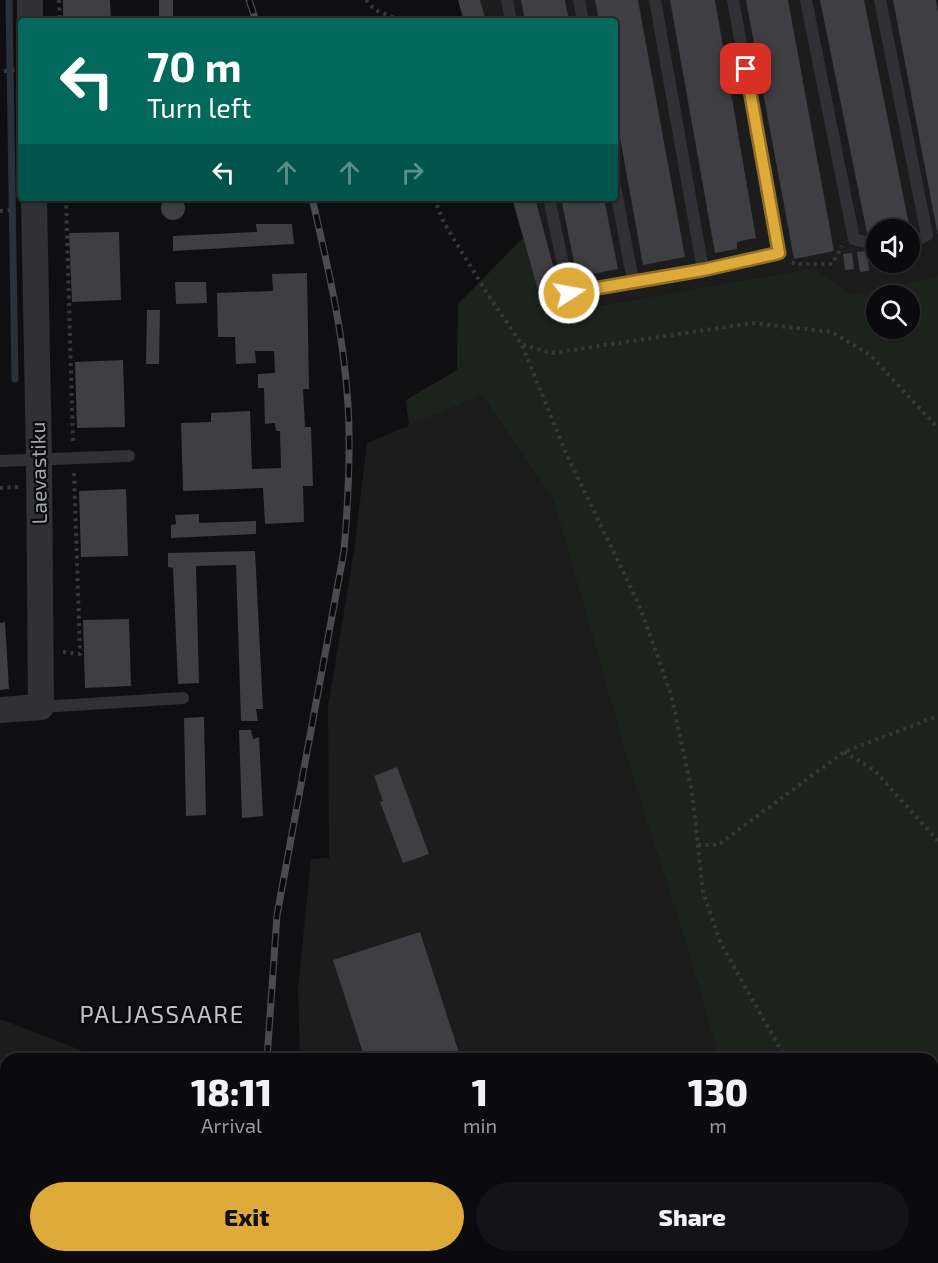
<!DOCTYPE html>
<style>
body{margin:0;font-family:"Exo 2",sans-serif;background:#141416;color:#f1f3f6;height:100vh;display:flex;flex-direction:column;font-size:22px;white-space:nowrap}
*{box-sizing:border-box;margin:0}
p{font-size:20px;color:#9a9b9d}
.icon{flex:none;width:33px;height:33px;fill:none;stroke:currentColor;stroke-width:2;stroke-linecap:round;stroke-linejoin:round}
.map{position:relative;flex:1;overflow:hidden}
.details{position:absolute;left:0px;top:1053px;width:939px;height:210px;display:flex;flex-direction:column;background:#0b0b0d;border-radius:18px 18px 0 0;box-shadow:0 2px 4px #0004,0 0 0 2px #2b2b2e}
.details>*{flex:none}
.guide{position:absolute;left:18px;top:18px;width:600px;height:183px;border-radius:6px;box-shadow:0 2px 4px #0004,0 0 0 2px #2b2b2e;background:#00695c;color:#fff;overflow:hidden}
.buttons{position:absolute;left:866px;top:219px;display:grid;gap:12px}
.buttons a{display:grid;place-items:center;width:54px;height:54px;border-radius:50%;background:#0b0b0d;box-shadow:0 2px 4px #0004,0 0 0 2px #2b2b2e;font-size:30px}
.pin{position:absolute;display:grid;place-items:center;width:51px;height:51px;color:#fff;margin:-26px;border-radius:12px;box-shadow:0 3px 9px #0006}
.me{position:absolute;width:66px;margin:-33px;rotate:79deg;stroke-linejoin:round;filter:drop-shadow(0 0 4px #0008)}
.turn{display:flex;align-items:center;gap:21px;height:126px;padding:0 30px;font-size:27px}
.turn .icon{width:78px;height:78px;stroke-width:2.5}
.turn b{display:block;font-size:42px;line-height:51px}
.lanes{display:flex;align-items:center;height:57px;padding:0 30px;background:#0003;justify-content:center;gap:30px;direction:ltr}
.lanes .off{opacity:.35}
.eta{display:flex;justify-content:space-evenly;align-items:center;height:102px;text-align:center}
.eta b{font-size:36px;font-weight:800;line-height:42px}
.primary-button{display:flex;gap:12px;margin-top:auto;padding:12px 30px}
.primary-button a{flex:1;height:69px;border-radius:36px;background:#deab3a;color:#111;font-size:24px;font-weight:800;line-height:69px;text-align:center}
.primary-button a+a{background:#141416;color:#f1f3f6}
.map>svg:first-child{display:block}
.built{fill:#1c1c1d;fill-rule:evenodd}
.green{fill:#1c231d;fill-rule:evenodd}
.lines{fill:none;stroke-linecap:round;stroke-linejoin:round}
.stream{stroke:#2a3138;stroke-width:7}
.building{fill:#3f3f43}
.path{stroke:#37383c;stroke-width:4;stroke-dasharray:3 4.5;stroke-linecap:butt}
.service{stroke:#313135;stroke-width:12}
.minor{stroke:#313135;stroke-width:26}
.rail-casing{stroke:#4a4b50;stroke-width:7}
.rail{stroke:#0b0a0b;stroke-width:4.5;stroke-dasharray:14;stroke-linecap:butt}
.route-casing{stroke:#906f26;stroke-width:15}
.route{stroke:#deab3a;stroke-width:10}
.labels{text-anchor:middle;stroke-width:4.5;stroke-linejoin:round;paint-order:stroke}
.street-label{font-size:21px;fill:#a2a6b0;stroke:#0b0a0b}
.quarter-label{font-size:24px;letter-spacing:1.5px;fill:#c2c5cd;stroke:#0b0a0b}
</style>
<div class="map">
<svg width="938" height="1263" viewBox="0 0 938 1263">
<rect width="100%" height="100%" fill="#0f0f11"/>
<g class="built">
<path d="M458,0h480v276l-86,18 -39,-26 -268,47 -33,-117h103v-177h-151zM876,230h33v32h-33z"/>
<path d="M482,395l71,104 79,277 54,168 33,115h-419l-2,-70 13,-130 18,-1 -1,-152 26,-155 13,-108z"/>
<path d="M0,1019l104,40h-98v198h182v6h-188z"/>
<path d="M304,1257h470l3,6h-473z"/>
</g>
<path class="green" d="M523,238l22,77 268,-47 39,26 86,-18v987h-161l-3,-6h159v-198h-214l-33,-115 -54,-168 -79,-277 -71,-104 -73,31 -3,-26 51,-30 1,-66zM876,296h33v32h-33z"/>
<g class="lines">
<path class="stream" d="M9,0l6,379"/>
</g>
<g class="building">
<path d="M63,0h47l1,21h-48z"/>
<rect x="159" y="0" width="14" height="21"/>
<path d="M458,0h22l6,21h-22z"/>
<path d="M521,0h44l4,21h-44z"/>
<path d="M595,0h43l47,257 -42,8 -28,-155v-89h-16z"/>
<path d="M670,0h45l41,238 -19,4v7l-22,4z"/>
<path d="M746,0h42l46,251 -40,8z"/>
<path d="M820,0h44l46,230 -24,-1 -19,4z"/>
<path d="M893,0h43l2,13v223z"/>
<circle cx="173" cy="208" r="12"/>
<path d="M512,198h23l30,112 -20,5z"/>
<path d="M561,198h43l14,71 -41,8z"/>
<path d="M256,224h36l2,20 -121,7v-15l84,-4z"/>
<path d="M119,232l2,68 -49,2 -3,-69z"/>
<path d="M867,251l2,20 -9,1 -3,-20z"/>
<path d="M852,253l2,16 -9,1 -2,-16z"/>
<path d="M307,273l2,116h-6l2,38h6l2,59h-10l1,36 -39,2 -2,-36 -80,3 -2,-68 30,-1v-9l39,-2 2,58 29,-1 -1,-37h-4l-1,-8 -10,1 -1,-36h-6v-14l17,-1 -1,-22h-19l1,12 -20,1 -1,-27h-17l-1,-44 56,-2 -1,-17z"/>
<path d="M175,282h31l1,21 -31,1z"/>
<path d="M147,310h13l-1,54h-13z"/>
<path d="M123,360l2,67 -48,1 -2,-66z"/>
<path d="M126,489l2,67 -47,1 -2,-66z"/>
<path d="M199,514v9l57,-2v13l-85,4v-13l5,-1 -1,-9z"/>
<path d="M255,551l8,158h-7l2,12h-17l-5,-156 -40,1 3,117 -21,1 -5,-116 -5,-1v-14z"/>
<path d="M129,619l2,67 -46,2 -2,-68z"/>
<path d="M5,622l4,67 -9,1v-67z"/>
<path d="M204,717l2,98 -20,1 -2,-98z"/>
<path d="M239,730h12l2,9 6,-2 4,79 -21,2z"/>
<path d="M397,767l32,87 -26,9 -23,-61 3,-1 -9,-25z"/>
<path d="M420,932l41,127h-96l-32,-99z"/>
<path d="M429,1257h65l2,6h-65z"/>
</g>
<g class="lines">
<g class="path">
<path d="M59,0l1,21"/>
<path d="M366,0l9,10 27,11"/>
<path d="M4,71l17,-1"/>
<path d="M66,198l7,245"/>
<path d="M434,198l10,25 43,70 35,52 43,106 74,154 32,89 21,98 11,100 18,52 65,115"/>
<path d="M0,211l12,-1"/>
<path d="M792,262l3,2h37l10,-18"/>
<path d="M523,345l29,8 200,-30 80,9 38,23 68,73"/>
<path d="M0,488l18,-1"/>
<path d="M63,652l17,2 -6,-182"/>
<path d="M844,752l30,18 64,71"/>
<path d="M698,845h20l126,-93 94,-36"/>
<path d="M894,1257l6,6"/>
</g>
<g class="service">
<path d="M507,0l4,21"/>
<path d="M579,0l4,21"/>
<path d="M655,0l48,270"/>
<path d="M806,0l48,239 22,6"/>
<path d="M880,0l47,235 -18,9"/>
<path d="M615,186l18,95"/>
<path d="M549,198l20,95 134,-23 76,-17 -46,-253"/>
<path d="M0,461l129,-5"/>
<path d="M41,707l142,-9"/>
</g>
<g class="minor">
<path d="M30,0v21"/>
<path d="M0,710l41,-3 -2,-247 -5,-262"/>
</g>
<g class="rail-casing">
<g id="rail">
<path d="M249,0l7,21"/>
<path d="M267,1059l10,-144 67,-364c4,-48 7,-97 4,-146 -4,-70 -20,-138 -36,-207"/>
<path d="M276,1257v6"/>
</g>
</g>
<use href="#rail" class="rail"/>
</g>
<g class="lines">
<g class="route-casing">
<path id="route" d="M569,293l134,-23 76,-17 -33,-184"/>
</g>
<use href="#route" class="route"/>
</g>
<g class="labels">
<g class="street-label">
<text transform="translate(39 473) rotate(-91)" y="7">Laevastiku</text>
</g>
<g class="quarter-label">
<text x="162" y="1023">PALJASSAARE</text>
</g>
</g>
</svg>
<div class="buttons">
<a><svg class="icon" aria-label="sound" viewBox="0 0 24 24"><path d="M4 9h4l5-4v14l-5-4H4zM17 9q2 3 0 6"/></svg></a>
<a><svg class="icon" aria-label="search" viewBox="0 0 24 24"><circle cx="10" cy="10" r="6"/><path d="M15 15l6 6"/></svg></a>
</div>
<div class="pin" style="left:746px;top:69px;background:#d93025"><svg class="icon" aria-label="arrive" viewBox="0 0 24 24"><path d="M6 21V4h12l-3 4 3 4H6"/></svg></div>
<svg class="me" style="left:569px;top:293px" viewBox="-20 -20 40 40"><circle r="17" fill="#deab3a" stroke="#fff" stroke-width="3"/><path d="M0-11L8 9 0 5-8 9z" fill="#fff"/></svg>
<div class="guide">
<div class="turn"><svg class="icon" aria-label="left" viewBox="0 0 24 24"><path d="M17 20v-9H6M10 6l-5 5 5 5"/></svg><div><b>70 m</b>Turn left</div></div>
<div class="lanes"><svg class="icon" aria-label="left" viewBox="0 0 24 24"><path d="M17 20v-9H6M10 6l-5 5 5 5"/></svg><svg class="icon off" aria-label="ahead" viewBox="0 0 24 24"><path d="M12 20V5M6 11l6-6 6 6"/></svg><svg class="icon off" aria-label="ahead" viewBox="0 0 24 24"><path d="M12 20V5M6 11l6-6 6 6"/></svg><svg class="icon off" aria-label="right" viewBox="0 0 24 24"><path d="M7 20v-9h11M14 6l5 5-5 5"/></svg></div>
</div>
<section class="details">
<div class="eta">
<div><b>18:11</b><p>Arrival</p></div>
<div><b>1</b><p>min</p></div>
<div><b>130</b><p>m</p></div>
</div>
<div class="primary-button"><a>Exit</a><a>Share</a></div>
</section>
</div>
